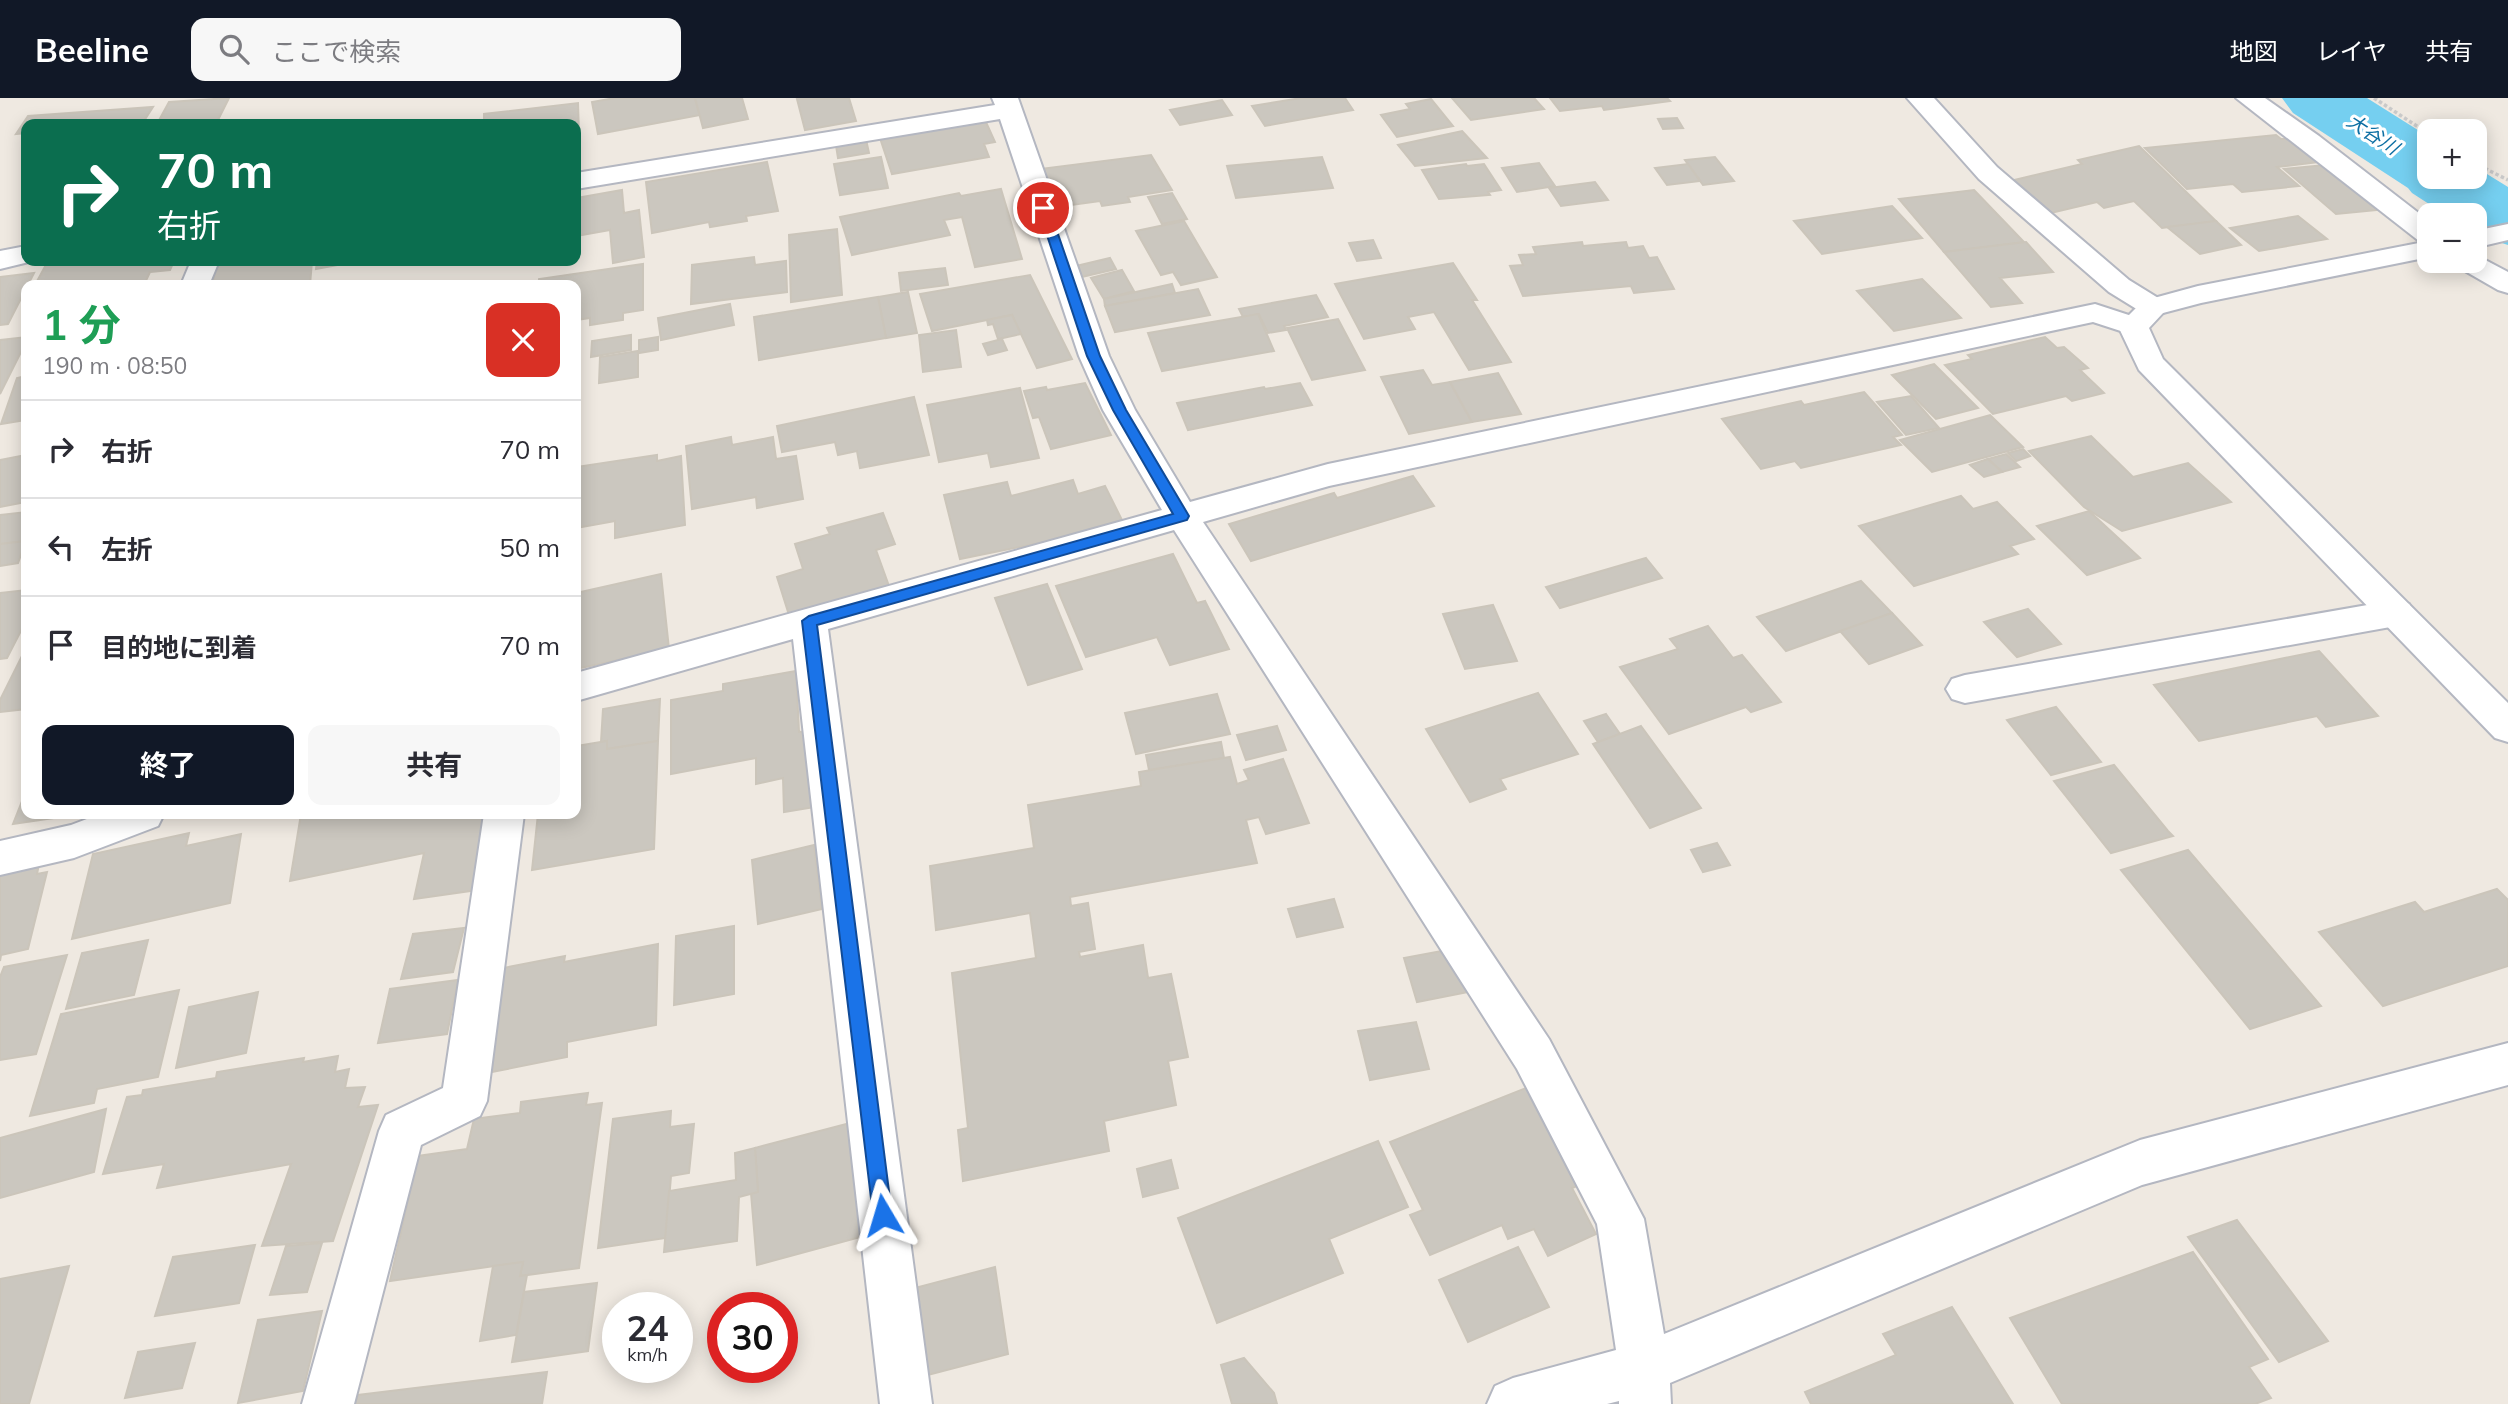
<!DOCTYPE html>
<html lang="ja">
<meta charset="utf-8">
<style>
body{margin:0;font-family:Mulish,"Noto Sans JP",sans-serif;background:#f7f7f7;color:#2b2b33;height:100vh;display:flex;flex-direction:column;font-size:26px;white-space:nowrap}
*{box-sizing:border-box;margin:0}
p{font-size:23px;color:#7c7c81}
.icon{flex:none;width:38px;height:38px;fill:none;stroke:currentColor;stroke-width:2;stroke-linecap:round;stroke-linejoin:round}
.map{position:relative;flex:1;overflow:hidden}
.sheet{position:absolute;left:21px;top:182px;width:560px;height:539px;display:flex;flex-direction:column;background:#fff;border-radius:14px;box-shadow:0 4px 18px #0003}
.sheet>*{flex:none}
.banner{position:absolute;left:21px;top:21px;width:560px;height:147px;border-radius:14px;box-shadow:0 4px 18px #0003;background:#0b6e4f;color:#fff;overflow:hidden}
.controls{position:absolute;left:2417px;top:21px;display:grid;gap:14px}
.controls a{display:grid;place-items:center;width:70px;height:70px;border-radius:14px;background:#fff;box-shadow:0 4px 18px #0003;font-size:35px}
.speed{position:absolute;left:602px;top:1194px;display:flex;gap:14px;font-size:35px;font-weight:700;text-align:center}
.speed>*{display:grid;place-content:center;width:91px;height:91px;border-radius:50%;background:#fff;box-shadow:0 4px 18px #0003;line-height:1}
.speed small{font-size:18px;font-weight:400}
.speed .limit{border:10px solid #d22;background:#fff;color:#111}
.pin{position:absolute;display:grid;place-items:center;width:60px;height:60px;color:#fff;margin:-30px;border:4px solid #fff;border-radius:50%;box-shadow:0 2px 7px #0007}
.me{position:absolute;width:77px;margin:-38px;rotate:353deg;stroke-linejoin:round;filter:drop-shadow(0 0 5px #0008)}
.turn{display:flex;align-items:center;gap:24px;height:147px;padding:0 21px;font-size:32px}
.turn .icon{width:91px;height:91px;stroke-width:2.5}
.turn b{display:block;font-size:49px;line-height:60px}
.round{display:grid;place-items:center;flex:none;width:74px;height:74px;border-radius:14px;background:#f7f7f7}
.headline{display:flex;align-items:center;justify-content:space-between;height:119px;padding:0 21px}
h1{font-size:42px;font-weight:700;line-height:52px;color:#1e9e55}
.cta{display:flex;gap:14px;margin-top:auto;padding:14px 21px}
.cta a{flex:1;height:80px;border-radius:14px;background:#111827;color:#fff;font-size:28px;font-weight:700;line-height:80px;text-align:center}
.cta a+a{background:#f7f7f7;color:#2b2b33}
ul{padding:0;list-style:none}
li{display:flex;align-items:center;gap:21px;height:98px;padding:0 21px;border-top:2px solid #e1e1e2}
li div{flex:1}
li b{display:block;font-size:26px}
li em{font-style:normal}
header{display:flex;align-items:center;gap:42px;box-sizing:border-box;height:98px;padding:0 35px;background:#111827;color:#fff}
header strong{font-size:33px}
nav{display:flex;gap:38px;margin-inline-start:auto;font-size:24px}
.search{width:490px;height:63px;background:#f7f7f7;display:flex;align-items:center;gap:18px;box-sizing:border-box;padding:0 24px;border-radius:14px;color:#7c7c81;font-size:26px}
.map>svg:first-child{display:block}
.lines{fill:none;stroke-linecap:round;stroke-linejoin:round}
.river{fill:#75cff0;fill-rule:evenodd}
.building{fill:#cbc7bf;stroke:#cbc5ba;stroke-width:2}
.street-casing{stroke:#b4b7c1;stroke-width:4}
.secondary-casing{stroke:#b4b7c1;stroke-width:4}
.path{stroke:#c9c9c9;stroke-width:3.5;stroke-dasharray:3.5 2.5;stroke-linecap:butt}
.street{fill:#fff;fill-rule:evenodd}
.secondary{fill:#fff;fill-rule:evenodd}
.route{fill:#1a73e8;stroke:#114b97;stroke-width:2}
.labels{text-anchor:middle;stroke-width:6;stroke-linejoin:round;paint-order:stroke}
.far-water-label{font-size:19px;font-style:italic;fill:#0d6fa3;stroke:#fff}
</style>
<header>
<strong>Beeline</strong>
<div class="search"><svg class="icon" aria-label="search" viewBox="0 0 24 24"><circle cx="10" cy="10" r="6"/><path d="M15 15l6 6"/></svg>ここで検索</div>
<nav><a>地図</a><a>レイヤ</a><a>共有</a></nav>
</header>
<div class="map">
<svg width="2508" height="1306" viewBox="0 0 2508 1306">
<rect width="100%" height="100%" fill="#efe9e1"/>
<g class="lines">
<path class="river" d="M2282,0h85l62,39v40h45v-11l34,21v58l-34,-11v-19h-28l-34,-22 -4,-5 -115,-75z"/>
</g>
<g class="building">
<path d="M229,0l-13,26h-59l12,-22z"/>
<path d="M615,0h80l5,17 -102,19 -6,-32z"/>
<path d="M695,0h47l6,21 -45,9z"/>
<path d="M849,0l7,23 -51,9 -8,-31z"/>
<path d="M1301,0h44l8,12 -88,16 -13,-20z"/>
<path d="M1452,0h82l10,11 -73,11z"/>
<path d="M1550,0h117l3,3 -66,9 -2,-4 -42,5z"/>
<path d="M1431,1l22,27 -56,11 -16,-22 29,-6 -4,-5z"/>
<path d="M1222,2l10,15 -52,10 -10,-15z"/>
<path d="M578,5l1,33h-3v-12h-92v-10z"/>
<path d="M153,9l-11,17h-116v9l-10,1 12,-18z"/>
<path d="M1677,20l6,10 -20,1 -5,-10z"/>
<path d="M985,22l10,22 -11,2 5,13 -97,17 -12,-36z"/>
<path d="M1462,33l25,27 -72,8 -17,-21z"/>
<path d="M865,37l4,18 -31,5 -3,-19z"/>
<path d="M2276,37l5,4h16l22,23 -42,5 22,19 -57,6 -9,-8 -46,5 -42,-41z"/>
<path d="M2139,48l77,75 -54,7 -28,-27 -30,7 -7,-6 -46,11 -41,-32 72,-17 -4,-4z"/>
<path d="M1151,57l21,35 -44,7 2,5 -28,4 -2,-5 -50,7 -10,-39z"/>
<path d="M881,59l7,31 -48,7 -6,-31z"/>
<path d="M1322,59l11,31 -97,10 -9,-32z"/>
<path d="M1715,59l19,24 -31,4 -18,-25z"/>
<path d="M767,64l11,49 -32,5 1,5 -37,6 -1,-5 -57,11 -6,-51z"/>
<path d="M1539,65l16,23 -38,6 -15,-24z"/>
<path d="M1466,66l1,2 17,-2 17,26 -13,2 2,3 -51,4 -17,-29z"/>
<path d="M1688,66l12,17 -33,4 -12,-17z"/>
<path d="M2325,67l52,45 -41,4 -52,-45z"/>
<path d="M1595,84l13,18 -47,6 -12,-18z"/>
<path d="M1001,91l21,70 -47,8 -13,-50 -18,3 6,15 -98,20 -12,-38 119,-24 2,3z"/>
<path d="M622,92l2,23 15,-3 5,47 -31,6 -3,-33 -34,6v-38z"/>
<path d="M1974,92l50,52 -80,10 -45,-53z"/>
<path d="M1172,95l15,26 -25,5 -14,-27z"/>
<path d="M1892,108l30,32 -100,16 -28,-33z"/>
<path d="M2298,118l29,23 -68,12 -29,-23z"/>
<path d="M1184,123l33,56 -36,8 -8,-13 -12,3 -25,-44z"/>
<path d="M2216,123l25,24 -41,9 -33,-27z"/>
<path d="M837,131l5,66 -51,7 -2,-67z"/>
<path d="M1373,142l8,18 -24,3 -8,-18z"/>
<path d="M1582,144l1,4 43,-4 2,6 15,-2 6,12 8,-1 17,32 -40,4 -3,-7 -108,10 -13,-30 13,-1 -4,-10 17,-1 -3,-7z"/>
<path d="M2026,144l27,30 -53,6 22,25 -31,4 -47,-55z"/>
<path d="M754,159l1,8 31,-4 1,31 -96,12 1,-39z"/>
<path d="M1110,160l6,11 -39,9 -5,-11z"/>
<path d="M48,163h126l-4,9 -20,2 -6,13h-109z"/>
<path d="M216,163h96l-2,24h-97z"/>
<path d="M317,163h42l-43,8z"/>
<path d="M1453,165l24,37h-5l39,62 -42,8 -35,-58 -26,5 7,12 -51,10 -29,-55z"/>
<path d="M643,166v46l-20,3v7l-33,5v-7l-14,2v-35h-37v-6z"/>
<path d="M945,170l3,17 -47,6 -2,-18z"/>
<path d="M1122,172l12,21 -30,8 -13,-21z"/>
<path d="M34,175l-26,51 -8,1v-48z"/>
<path d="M1030,177l42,84 -35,9 -25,-53 -80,16 -12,-37z"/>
<path d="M1922,181l39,39 -67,13 -37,-40z"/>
<path d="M1172,186l3,9 -70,13 -1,-7z"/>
<path d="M1198,191l12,26 -95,17 -10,-26z"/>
<path d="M908,194l9,41 -31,5 -8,-41z"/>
<path d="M1316,197l12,22 -44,9 2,4 -18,3 -9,-19 -16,3 -4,-8z"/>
<path d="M878,199l8,41 -127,22 -5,-43z"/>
<path d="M730,206l4,21 -73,15 -3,-22z"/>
<path d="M1258,216l16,37 -112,20 -14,-38z"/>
<path d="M1012,217l9,19 -23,5 -5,-15 -5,1 -1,-5z"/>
<path d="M1338,221l27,51 -53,10 -25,-52z"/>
<path d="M956,232l5,37 -38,5 -4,-37z"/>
<path d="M631,237v15l-40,7 1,-16z"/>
<path d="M26,239v5l-26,52v-54z"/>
<path d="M658,239v13l-19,3v-13z"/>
<path d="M2045,239l12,11 7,-1 24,21 -8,2 24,23 -32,8 -6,-5 -73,18 -48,-49 27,-6 -4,-4z"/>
<path d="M1002,241l5,11 -19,5 -5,-11z"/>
<path d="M638,253v26l-39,6 1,-26z"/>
<path d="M1934,266l44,44 -42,11 -44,-44z"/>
<path d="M1423,272l9,15 18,-3 22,40 -63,12 -28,-57z"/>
<path d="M1498,275l23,41 -49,8 -22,-40z"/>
<path d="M26,278v44l-25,4 16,-46z"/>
<path d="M1085,285l26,52 -60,14 -12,-32 -6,1 -9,-27 22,-4 1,3z"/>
<path d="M1300,285l12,22 -124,25 -11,-27 87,-16 1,2z"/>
<path d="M1020,290l19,70 -48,9 -3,-14 -49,9 -12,-57z"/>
<path d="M1864,294l38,43 -9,2 8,8 -100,23 -6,-7 -34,8 -39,-50 79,-18 3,4z"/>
<path d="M1911,298l28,32 -33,7 -29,-33z"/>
<path d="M914,299l15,58 -69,13 -3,-17 -19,4 -3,-13 -53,10 -5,-26z"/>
<path d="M1990,317l33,32 -91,25 -32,-32z"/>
<path d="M2091,338l42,41 55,-14 43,39 -109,29 -38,-24 -55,-56z"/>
<path d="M731,339l1,8 41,-8 3,22 20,-3 7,43 -46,9 -1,-11 -64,12 -6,-63z"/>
<path d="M2023,351l7,7 -14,5 -8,-8z"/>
<path d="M2006,356l14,13 -18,5 -14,-13z"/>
<path d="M26,357v47l-26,5v-47z"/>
<path d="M657,357v6l24,-5 4,69 -70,13v-17l-39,7v-61z"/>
<path d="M1988,361l14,13 -18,5 -14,-12z"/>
<path d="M1413,378l21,30 -183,55 -22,-37 105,-31 3,5z"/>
<path d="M1073,382l5,14 27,-8 17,34 -78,22 -84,17 -16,-64 63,-13 4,14z"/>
<path d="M1961,398l12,13 24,-7 37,37 -24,7 8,8 -104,32 -55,-60z"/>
<path d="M2089,413l51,47 -53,17 -50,-49z"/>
<path d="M26,414v29l-26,3v-29z"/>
<path d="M883,415l12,31 -19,6 13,36 -100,29 -12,-38 26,-8 -8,-25 35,-10 -3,-6z"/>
<path d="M26,443l-8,22 -18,3v-22z"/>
<path d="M1173,456l24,49 8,-2 24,48 -59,16 -13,-28 -71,20 -30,-71z"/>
<path d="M1646,460l16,20 -102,30 -14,-21z"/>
<path d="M661,476l8,75 -93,20v-76z"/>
<path d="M1861,483l31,32 -106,38 -29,-34z"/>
<path d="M1047,486l35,85 -54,16 -33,-87z"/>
<path d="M26,492v31l-19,37 -7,1v-66z"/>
<path d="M1493,507l24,56 -52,8 -22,-55z"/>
<path d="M2028,511l33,35 -44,13 -33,-35z"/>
<path d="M1892,515l30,32 -53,19 -29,-33z"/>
<path d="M1708,528l25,32 9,-3 39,47 -30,10 -5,-5 -77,27 -49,-67 58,-18 -8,-10z"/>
<path d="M26,550v61l-26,3v-12z"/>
<path d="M2319,553l59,65 -52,11 -9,-11 -118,25 -45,-56z"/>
<path d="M796,573l3,61 9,-1 13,75 -37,6 -1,-34 -27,6v-26l-85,16v-74l52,-9v-7z"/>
<path d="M1538,595l40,61 -78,25 6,10 -36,13 -44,-73z"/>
<path d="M1217,596l13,40 -94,20 -11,-41z"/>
<path d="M660,601l-2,42 -51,8v-8l-6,1 2,-33z"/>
<path d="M2056,609l45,55 -50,13 -44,-55z"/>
<path d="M1606,616l14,20 -22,8 -14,-21z"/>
<path d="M1277,628l9,24 -40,10 -9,-25z"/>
<path d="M1641,628l60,82 -51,20 -57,-84z"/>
<path d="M607,643v8l51,-8 -4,108 -122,21 6,-56h38v-68z"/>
<path d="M1221,644l3,16 -75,12 -3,-15z"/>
<path d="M1230,659l7,27 12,-4 -5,-10 39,-11 26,64 -43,11 -7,-17 -13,3 11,43 -187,34 1,9 17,-3 7,46 -16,3 1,5 63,-12 5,33 23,-4 17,83 -20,4 8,44 -72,16 5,30 -146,30 -5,-51 10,-2 -16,-155 84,-15 -6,-45 -94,17 -6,-64 104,-18 -6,-43 113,-19 -2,-14z"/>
<path d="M2114,667l54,66 5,5 -62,17 -57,-72z"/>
<path d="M26,693v23h55l-68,10z"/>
<path d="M301,716h196l-13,75 -70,10 10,-46 -134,28z"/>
<path d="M189,735l-3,13 55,-12 -11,69 -158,36 21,-85z"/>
<path d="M1717,745l13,22 -27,7 -12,-22z"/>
<path d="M814,747l8,64 -64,15 -6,-64z"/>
<path d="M2188,752l133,156 -71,23 -129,-159z"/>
<path d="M40,761l-3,15 10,-2 -19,77 -27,6 -1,6v-93z"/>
<path d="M2497,791l11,11v66l-125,40 -64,-74 96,-30 9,10z"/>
<path d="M1334,801l9,28 -46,10 -9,-28z"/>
<path d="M734,828v68l-60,11 2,-69z"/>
<path d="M464,830l-11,44 -52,7 12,-45z"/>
<path d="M148,842l-14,55 -68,14 16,-56z"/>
<path d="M658,846l-2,81 -89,17v15l-75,15 11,-104 62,-12 -1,6z"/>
<path d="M1453,851l15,43 -51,10 -13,-44z"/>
<path d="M67,857l-31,99 -36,6v-83l4,-10z"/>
<path d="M458,882l-11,54 -69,9 12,-54z"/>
<path d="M179,892l-21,87 -61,12 -3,14 -64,13 31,-102z"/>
<path d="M258,894l-12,61 -70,15 13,-61z"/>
<path d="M1416,924l13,47 -59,11 -12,-49z"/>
<path d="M338,958l-3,16 14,-3 -4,19 20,-1 -7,20 20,-2 -45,136 -71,5 29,-82 -134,24 7,-24 -61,10 24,-77 15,-2 1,-5 73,-12 1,-6 87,-14 -1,4z"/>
<path d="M1531,988l54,97 -13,5 24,46 -48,22 -14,-27 -26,10 -6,-14 -72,30 -20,-40 13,-5 -33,-68z"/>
<path d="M588,995l-2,12 16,-2 -23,165 -59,8 3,-14 -133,19 28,-125 49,-7 7,-30 46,-6 1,-11z"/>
<path d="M106,1011l-12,63 -94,26v-60z"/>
<path d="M671,1013l-1,16 24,-3 -5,49 -18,3 -5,62 -68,10 15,-129z"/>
<path d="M850,1025l14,113 -107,29 -6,-72 7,-1 -3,-44z"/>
<path d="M1378,1043l30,66 -79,32 14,34 -126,50 -39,-105z"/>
<path d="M755,1050l3,44 -19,5 -2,44 -73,11 5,-61 67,-11 -1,-27z"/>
<path d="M1171,1062l7,28 -35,9 -6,-28z"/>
<path d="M2237,1122l91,121 -49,21 -91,-125z"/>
<path d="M322,1145l-15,49 -37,3 16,-49z"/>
<path d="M255,1147l-16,58 -84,13 18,-59z"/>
<path d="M1518,1149l31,60 -81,35 -29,-62z"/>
<path d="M2193,1154l75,107 -19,8 22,31 -16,6h-193l-52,-86z"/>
<path d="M523,1164l-3,14 7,-1 -11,60 -36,6 13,-75z"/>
<path d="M69,1168l-40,138h-29v-125z"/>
<path d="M995,1169l13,87 -84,22 -9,-88z"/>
<path d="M597,1185l-9,68 -76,11 12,-70z"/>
<path d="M1952,1209l61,97h-202l-6,-12 91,-37 -13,-21z"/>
<path d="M322,1213l-19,80 -65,12 20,-83z"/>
<path d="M195,1245l-13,45 -57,10 13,-46z"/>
<path d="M1244,1260l30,35 3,11h-45l-11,-39z"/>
<path d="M547,1274l-5,32h-187l3,-9z"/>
</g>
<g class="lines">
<g class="street-casing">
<g id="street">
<path d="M992,0h26l91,258 26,54 55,92 138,-38 767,-160 49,16 4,6 -4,6 -11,3 -40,-13 -764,164 -126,36 346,517 95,180 20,115 476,-194 368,-97v42l-366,100 -472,198 1,21h-52v-3l-12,3h-120l8,-18 18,-8 103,-28 -19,-126 -80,-155 -343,-539 -346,99 104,775h-52l-87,-765 -217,62v-28l586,-163 -59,-100 -24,-54 -79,-237 -424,70v-16l419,-68z"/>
<path d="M1907,0h27l63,69 132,113 34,21 5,6 -5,6 -10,3 -10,-3 -34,-21 -130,-113z"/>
<path d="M2236,0h29l54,38 110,85v22l-10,-2z"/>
<path d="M26,148v15h7l-33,8v-18z"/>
<path d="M2474,156l34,18v21l-10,-3 -40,-23 -4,-6h20z"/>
<path d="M191,163h28l-10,24h-28z"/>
<path d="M2396,502l13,4 5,9 -5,9 -13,4 -431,77 -13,-4 -6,-10 6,-10 13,-4z"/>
<path d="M100,716h64l-6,12 -84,32 -74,17v-34l71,-16z"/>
<path d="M484,716h40l-37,287 -7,15 -59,29 -67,259h-52l77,-273 7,-16 57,-27z"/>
</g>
</g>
<g class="secondary-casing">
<g id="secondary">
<path d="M2508,126v16l-34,8v-17z"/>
<path d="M2429,143v16l-228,46 -38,10 -14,15 14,31 345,344v39l-13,-4 -356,-368 -21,-44 25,-25 55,-15z"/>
</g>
</g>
<g class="path">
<path d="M2374,0l55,36"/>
<path d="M2474,65l34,17"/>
</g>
<use href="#street" class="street"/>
<use href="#secondary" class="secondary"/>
</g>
<path class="route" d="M1043,107l6,3 51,148 26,54 63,106 -2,4 -370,105 75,590 -2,7 -7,3 -8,-3 -2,-7 -71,-594 7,-5 364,-102 -60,-104 -26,-54 -49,-148z"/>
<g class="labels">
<g class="far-water-label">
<text transform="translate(2373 36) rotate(33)" y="7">大谷川</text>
</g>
</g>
</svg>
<div class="controls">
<a>+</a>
<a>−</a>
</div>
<div class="speed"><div>24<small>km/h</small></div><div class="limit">30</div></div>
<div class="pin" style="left:1043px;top:110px;background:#d93025"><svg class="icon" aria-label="arrive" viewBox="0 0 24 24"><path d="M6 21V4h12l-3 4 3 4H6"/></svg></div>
<svg class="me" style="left:883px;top:1117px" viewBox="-20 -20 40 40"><path d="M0-17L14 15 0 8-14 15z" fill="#1a73e8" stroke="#fff" stroke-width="4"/></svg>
<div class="banner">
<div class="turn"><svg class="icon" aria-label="right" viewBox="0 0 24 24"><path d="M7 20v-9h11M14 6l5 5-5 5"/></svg><div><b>70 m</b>右折</div></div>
</div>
<section class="sheet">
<div class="headline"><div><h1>1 分</h1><p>190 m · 08:50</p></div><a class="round" style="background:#d93025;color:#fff"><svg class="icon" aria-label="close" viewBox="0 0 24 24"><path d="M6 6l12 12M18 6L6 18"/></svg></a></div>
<ul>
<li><svg class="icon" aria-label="right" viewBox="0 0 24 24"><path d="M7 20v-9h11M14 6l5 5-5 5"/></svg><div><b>右折</b></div><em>70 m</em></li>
<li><svg class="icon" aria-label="left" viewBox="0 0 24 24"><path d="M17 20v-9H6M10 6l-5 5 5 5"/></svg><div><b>左折</b></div><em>50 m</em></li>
<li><svg class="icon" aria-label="arrive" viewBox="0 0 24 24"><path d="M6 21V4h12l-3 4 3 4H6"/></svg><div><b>目的地に到着</b></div><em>70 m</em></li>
</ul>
<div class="cta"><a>終了</a><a>共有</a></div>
</section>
</div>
